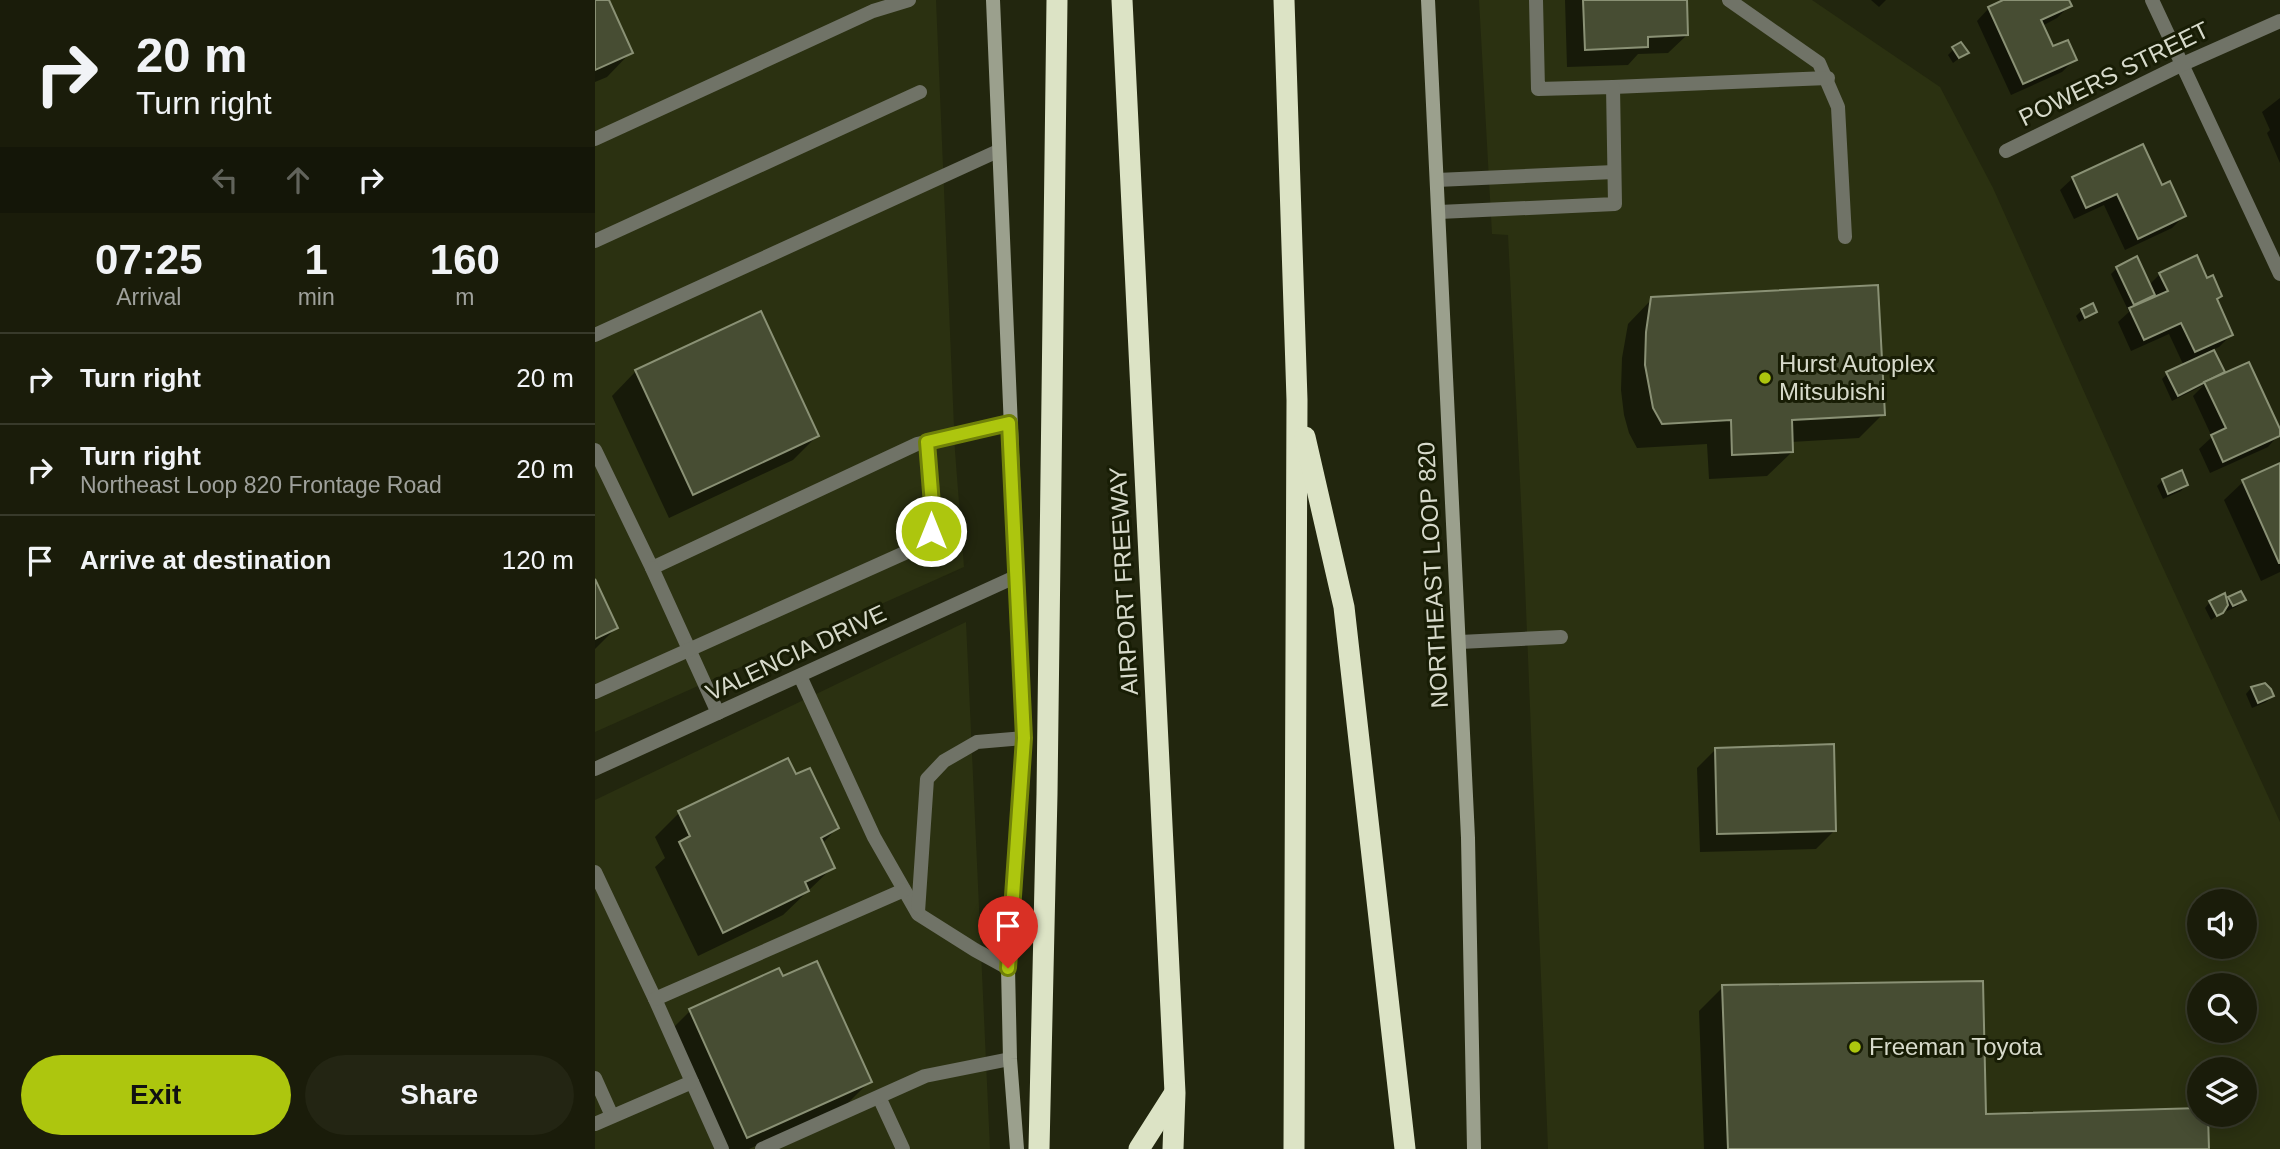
<!DOCTYPE html>
<style>
body{margin:0;font-family:Arial,sans-serif;background:#232513;color:#f1f3f6;height:100vh;display:flex;flex-direction:column;font-size:26px;white-space:nowrap}
*{box-sizing:border-box;margin:0}
p{font-size:23px;color:#9fa19c}
.icon{flex:none;width:38px;height:38px;fill:none;stroke:currentColor;stroke-width:2;stroke-linecap:round;stroke-linejoin:round}
.map{position:relative;flex:1;overflow:hidden}
.side{display:flex;flex-direction:column;background:#1a1c0a;width:595px}
.side>*{flex:none}
.banner{background:#1a1c0a;color:#f1f3f6;overflow:hidden}
.fabs{position:absolute;left:1592px;top:889px;display:grid;gap:14px}
.fabs a{display:grid;place-items:center;width:70px;height:70px;border-radius:50%;background:#1a1c0a;box-shadow:0 4px 18px #0003,0 0 0 2px #383a2b;font-size:35px}
.pin{position:absolute;display:grid;place-items:center;width:60px;height:60px;color:#fff;margin:-72px -30px;border-radius:50% 50% 50% 0;rotate:-45deg;box-shadow:0 0 7px #0007}
.pin .icon{rotate:45deg}
.me{position:absolute;width:77px;margin:-38px;rotate:0deg;stroke-linejoin:round;filter:drop-shadow(0 0 5px #0008)}
.turn{display:flex;align-items:center;gap:24px;height:147px;padding:0 21px;font-size:32px}
.turn .icon{width:91px;height:91px;stroke-width:2.5}
.turn b{display:block;font-size:49px;line-height:60px}
.lanes{display:flex;align-items:center;height:66px;padding:0 21px;background:#0003;justify-content:center;gap:35px;direction:ltr}
.lanes .off{opacity:.35}
.eta{display:flex;justify-content:space-evenly;align-items:center;height:119px;text-align:center}
.eta b{font-size:42px;font-weight:700;line-height:49px}
.cta{display:flex;gap:14px;margin-top:auto;padding:14px 21px}
.cta a{flex:1;height:80px;border-radius:42px;background:#adc60e;color:#111;font-size:28px;font-weight:700;line-height:80px;text-align:center}
.cta a+a{background:#232513;color:#f1f3f6}
ul{padding:0;list-style:none}
li{display:flex;align-items:center;gap:21px;height:91px;padding:0 21px;border-top:2px solid #383a2b}
li div{flex:1}
li b{display:block;font-size:26px}
li em{font-style:normal}
main{display:flex;flex:1;min-height:0}
.map>svg:first-child{display:block}
.built{fill:#2b3111;fill-rule:evenodd}
.shadow{fill:#0007}
.building{fill:#474d33;stroke:#8a9175;stroke-width:2}
.lines{fill:none;stroke-linecap:round;stroke-linejoin:round}
.lane{stroke:#707367;stroke-width:14}
.street{stroke:#707367;stroke-width:14}
.secondary{stroke:#9ba08d;stroke-width:14}
.highway{stroke:#dce3c5;stroke-width:21}
.route-casing{stroke:#708109;stroke-width:18}
.route{stroke:#adc60e;stroke-width:12}
.poi-dot{fill:#adc60e;stroke:#181d05;stroke-width:2.5}
.labels{text-anchor:middle;stroke-width:6;stroke-linejoin:round;paint-order:stroke}
.street-label{font-size:24px;fill:#d7dacb;stroke:#181d05}
.poi-label{font-size:24px;fill:#d7dacb;stroke:#181d05;text-anchor:start}
</style>
<main>
<section class="side">
<div class="banner">
<div class="turn"><svg class="icon" aria-label="right" viewBox="0 0 24 24"><path d="M7 20v-9h11M14 6l5 5-5 5"/></svg><div><b>20 m</b>Turn right</div></div>
<div class="lanes"><svg class="icon off" aria-label="left" viewBox="0 0 24 24"><path d="M17 20v-9H6M10 6l-5 5 5 5"/></svg><svg class="icon off" aria-label="ahead" viewBox="0 0 24 24"><path d="M12 20V5M6 11l6-6 6 6"/></svg><svg class="icon" aria-label="right" viewBox="0 0 24 24"><path d="M7 20v-9h11M14 6l5 5-5 5"/></svg></div>
</div>
<div class="eta">
<div><b>07:25</b><p>Arrival</p></div>
<div><b>1</b><p>min</p></div>
<div><b>160</b><p>m</p></div>
</div>
<ul>
<li><svg class="icon" aria-label="right" viewBox="0 0 24 24"><path d="M7 20v-9h11M14 6l5 5-5 5"/></svg><div><b>Turn right</b></div><em>20 m</em></li>
<li><svg class="icon" aria-label="right" viewBox="0 0 24 24"><path d="M7 20v-9h11M14 6l5 5-5 5"/></svg><div><b>Turn right</b><p>Northeast Loop 820 Frontage Road</p></div><em>20 m</em></li>
<li><svg class="icon" aria-label="arrive" viewBox="0 0 24 24"><path d="M6 21V4h12l-3 4 3 4H6"/></svg><div><b>Arrive at destination</b></div><em>120 m</em></li>
</ul>
<div class="cta"><a>Exit</a><a>Share</a></div>
</section>
<div class="map">
<svg width="1685" height="1149" viewBox="0 0 1685 1149">
<rect width="100%" height="100%" fill="#22260e"/>
<g class="built">
<path d="M0,0h341l19,451 9,116 -369,165z"/>
<path d="M884,0h333l128,87 53,101 165,369 122,265v327h-732l-23,-565 -17,-349 -16,-1zM1605,901h45v46h-45zM1605,985h45v46h-45zM1605,1069h45v46h-45z"/>
<path d="M371,622l24,527h-395v-349z"/>
</g>
<g class="shadow">
<path d="M0,0h12l24,52 -24,25 -12,5z"/>
<path d="M970,0h120l2,35 -19,18 -30,1 -10,11 -61,2z"/>
<path d="M1276,0h15l-7,7z"/>
<path d="M1412,0h60l2,6 -12,12 -15,8 10,23 22,11 -12,12 -51,23 -34,-74 12,-13z"/>
<path d="M1359,49l12,4 -13,10 -5,-8z"/>
<path d="M1685,98v65l-13,-30 3,-3 -8,-18z"/>
<path d="M1478,178l88,10 23,28 -12,12 -47,22 -21,-45 -30,14 -14,-29z"/>
<path d="M1522,268l32,17 11,-11 46,6 14,16 -5,5 16,34 -12,12 -7,3 11,22 -6,6 63,55 -12,14 -58,26 -11,-24 13,-12 -19,-41 11,-11 -32,16 -10,-22 5,-5 17,-8 -15,-32 -38,17 -13,-29 11,-10 -18,-38z"/>
<path d="M1057,299l231,115 -24,24 -68,4 1,10 -25,24 -58,3 -2,-35 -70,4 -8,-15 -5,-18 -3,-25 1,-32 6,-34z"/>
<path d="M1487,310l13,2 -16,10 -3,-6z"/>
<path d="M41,371l181,65 -24,24 -124,58 -57,-122z"/>
<path d="M1685,465v107l-19,9 -37,-81 19,-18z"/>
<path d="M1568,480l23,5 -5,6 -18,8 -6,-13z"/>
<path d="M0,583l21,45 -21,21z"/>
<path d="M1646,593l3,7 -6,6 -11,5 -3,-6 -2,7 -11,8 -6,-12 5,-6 16,-2z"/>
<path d="M1669,685l8,11 -6,6 -14,6 -6,-14 5,-6z"/>
<path d="M1121,749l119,81 -19,19 -116,3 -3,-84z"/>
<path d="M84,813l158,15 -15,16 11,23 -50,48 -85,41 -43,-89 10,-9 -10,-21z"/>
<path d="M187,978l88,103 -25,25 -96,43h-32l-51,-114 24,-24z"/>
<path d="M1128,987l262,129 221,-1 1,34h-503l-5,-138z"/>
</g>
<g class="building">
<path d="M0,0h14l24,53 -38,17z"/>
<path d="M988,0h104l1,35 -40,2v10l-63,3z"/>
<path d="M1408,0h66l3,6 -31,14 12,26 15,-6 9,20 -54,24 -35,-77z"/>
<path d="M1366,42l8,11 -10,5 -7,-11z"/>
<path d="M1548,144l19,41 8,-4 16,35 -48,23 -21,-45 -31,14 -14,-31z"/>
<path d="M1602,255l10,23 6,-3 9,21 -5,3 16,36 -38,17 -14,-29 -37,17 -15,-32 39,-17 -9,-18z"/>
<path d="M1542,256l18,39 -21,10 -18,-38z"/>
<path d="M1283,285l7,130 -93,5 1,32 -61,3 -1,-35 -69,4 -9,-16 -8,-43 1,-33 5,-35z"/>
<path d="M1498,303l4,9 -12,6 -4,-9z"/>
<path d="M166,311l58,125 -126,59 -58,-125z"/>
<path d="M1619,350l11,22 -47,24 -12,-24z"/>
<path d="M1654,362l31,67v7l-57,26 -12,-27 15,-7 -22,-46z"/>
<path d="M1685,463v100h-1l-37,-83z"/>
<path d="M1587,470l6,15 -20,9 -6,-15z"/>
<path d="M0,579l23,49 -23,11z"/>
<path d="M1646,591l5,9 -13,6 -5,-9z"/>
<path d="M1630,593l3,12 -5,8 -6,3 -8,-15z"/>
<path d="M1670,683l6,6 3,7 -16,7 -7,-16z"/>
<path d="M1239,744l2,87 -119,3 -2,-86z"/>
<path d="M193,758l8,16 14,-6 29,60 -18,10 14,30 -30,14 4,9 -86,42 -44,-91 11,-6 -12,-25z"/>
<path d="M222,961l55,121 -125,56 -58,-129 90,-41 4,8z"/>
<path d="M1388,981l3,133 214,-6v7h8l1,34h-481l-6,-164z"/>
</g>
<g class="lines">
<g class="lane">
<path d="M1134,0l90,63 19,44 7,130"/>
<path d="M1018,87l215,-9"/>
<path d="M0,139l278,-128 36,-11"/>
<path d="M842,180l177,-8"/>
<path d="M844,212l176,-8 -2,-117 -75,2 -2,-89"/>
<path d="M0,241l325,-149"/>
<path d="M0,335l403,-184"/>
<path d="M0,450l57,118 265,-124 92,-21"/>
<path d="M57,568l66,145"/>
<path d="M865,642l101,-5"/>
<path d="M205,676l74,161 44,77 57,36 33,18"/>
<path d="M0,692l314,-141 22,-20 2,-14 -6,-75"/>
<path d="M0,872l60,127 67,150"/>
<path d="M323,912l9,-133 17,-18 33,-19 47,-4"/>
<path d="M60,999l249,-109"/>
<path d="M0,1078l17,38"/>
<path d="M284,1097l24,52"/>
<path d="M0,1124l97,-42"/>
<path d="M167,1149l163,-73 85,-17"/>
</g>
<g class="street">
<path d="M1557,0l128,274"/>
<path d="M1411,151l177,-87 97,-43"/>
<path d="M0,769l420,-192"/>
</g>
<g class="secondary">
<path d="M398,0l31,738 -16,230 2,91 7,90"/>
<path d="M833,0l40,838 6,311"/>
</g>
<g class="highway">
<path d="M527,0l53,1093 -2,56"/>
<path d="M689,0l13,400 -3,749"/>
<path d="M710,437l39,170 61,542"/>
<path d="M444,1149l8,-355 10,-794"/>
<path d="M544,1149l35,-55"/>
</g>
</g>
<g class="lines">
<g class="route-casing">
<path id="route" d="M336,531l2,-14 -6,-75 82,-19 15,315 -16,230"/>
</g>
<use href="#route" class="route"/>
</g>
<g class="poi-dot">
<circle cx="1170" cy="378" r="7"/>
<circle cx="1260" cy="1047" r="7"/>
</g>
<g class="labels">
<g class="street-label">
<text transform="translate(1519 74) rotate(-26)" y="8">POWERS STREET</text>
<text transform="translate(838 575) rotate(-93)" y="8">NORTHEAST LOOP 820</text>
<text transform="translate(529 581) rotate(-93)" y="8">AIRPORT FREEWAY</text>
<text transform="translate(201 653) rotate(-25)" y="8">VALENCIA DRIVE</text>
</g>
<g class="poi-label">
<text x="1184" y="372">Hurst Autoplex<tspan x="1184" dy="28">Mitsubishi</tspan></text>
<text x="1274" y="1055">Freeman Toyota</text>
</g>
</g>
</svg>
<div class="fabs">
<a><svg class="icon" aria-label="sound" viewBox="0 0 24 24"><path d="M4 9h4l5-4v14l-5-4H4zM17 9q2 3 0 6"/></svg></a>
<a><svg class="icon" aria-label="search" viewBox="0 0 24 24"><circle cx="10" cy="10" r="6"/><path d="M15 15l6 6"/></svg></a>
<a><svg class="icon" aria-label="layers" viewBox="0 0 24 24"><path d="M12 4l9 5-9 5-9-5zM3 14l9 5 9-5"/></svg></a>
</div>
<div class="pin" style="left:413px;top:968px;background:#d93025"><svg class="icon" aria-label="arrive" viewBox="0 0 24 24"><path d="M6 21V4h12l-3 4 3 4H6"/></svg></div>
<svg class="me" style="left:336px;top:531px" viewBox="-20 -20 40 40"><circle r="17" fill="#adc60e" stroke="#fff" stroke-width="3"/><path d="M0-11L8 9 0 5-8 9z" fill="#fff"/></svg>
</div>
</main>
